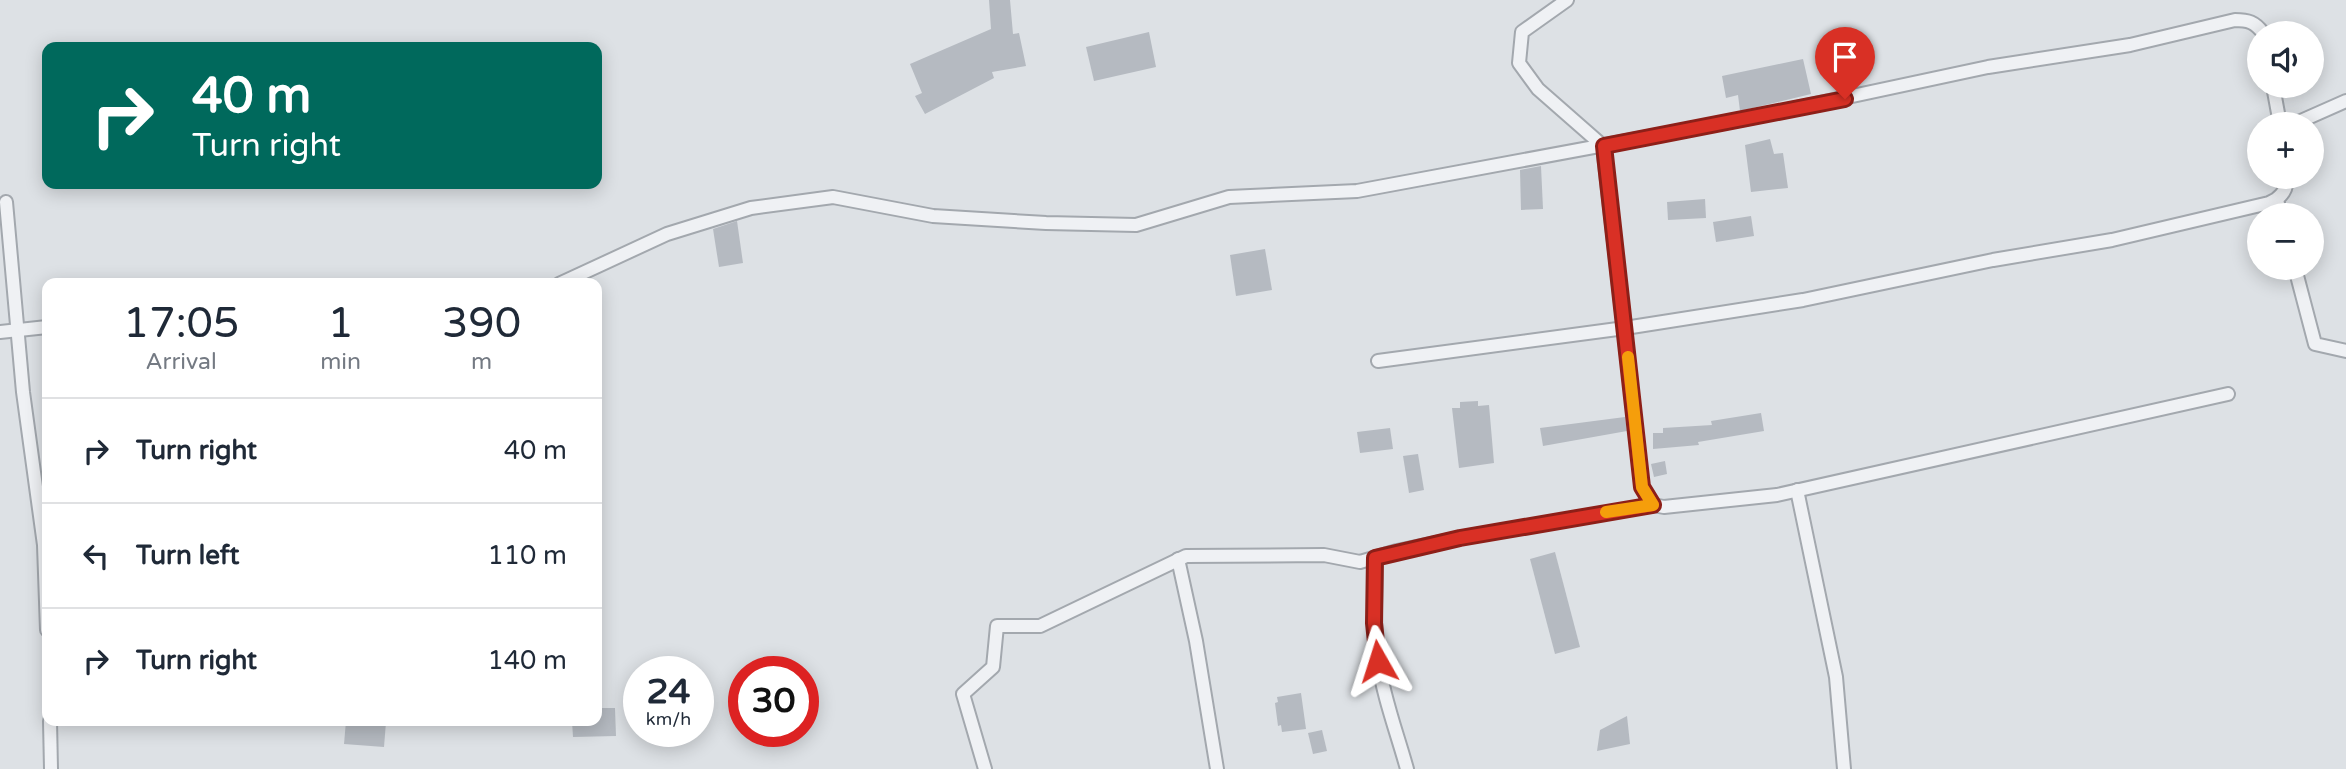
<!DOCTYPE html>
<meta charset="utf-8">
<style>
body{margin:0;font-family:"Varela Round",sans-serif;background:#f2f2f3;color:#1f2937;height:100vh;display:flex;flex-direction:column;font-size:26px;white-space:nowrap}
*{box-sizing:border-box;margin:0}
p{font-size:23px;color:#747a83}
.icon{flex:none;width:38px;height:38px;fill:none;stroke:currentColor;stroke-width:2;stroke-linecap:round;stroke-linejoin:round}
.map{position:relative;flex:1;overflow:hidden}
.details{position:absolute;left:42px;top:278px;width:560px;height:448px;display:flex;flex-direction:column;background:#fff;border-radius:14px;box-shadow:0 4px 18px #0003}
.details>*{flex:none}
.guide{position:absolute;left:42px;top:42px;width:560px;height:147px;border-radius:14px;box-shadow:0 4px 18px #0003;background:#00695c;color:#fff;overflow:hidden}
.controls{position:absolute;left:2247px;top:21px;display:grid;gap:14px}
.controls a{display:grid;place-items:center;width:77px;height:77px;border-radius:50%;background:#fff;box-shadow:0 4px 18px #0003;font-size:35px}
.speed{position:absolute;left:623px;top:656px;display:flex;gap:14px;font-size:35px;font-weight:700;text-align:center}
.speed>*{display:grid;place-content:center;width:91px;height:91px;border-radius:50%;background:#fff;box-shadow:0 4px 18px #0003;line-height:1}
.speed small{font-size:18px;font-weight:400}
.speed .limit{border:10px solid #d22;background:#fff;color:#111}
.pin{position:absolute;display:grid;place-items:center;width:60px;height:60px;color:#fff;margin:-72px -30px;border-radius:50% 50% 50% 0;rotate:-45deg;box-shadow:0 0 7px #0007}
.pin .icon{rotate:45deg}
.me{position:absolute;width:77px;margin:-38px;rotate:354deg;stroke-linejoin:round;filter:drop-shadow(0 0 5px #0008)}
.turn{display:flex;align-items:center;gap:24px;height:147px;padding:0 35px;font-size:32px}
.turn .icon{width:91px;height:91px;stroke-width:2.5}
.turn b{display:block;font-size:49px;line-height:60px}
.eta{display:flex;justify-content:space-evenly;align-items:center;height:119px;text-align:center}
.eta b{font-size:42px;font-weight:600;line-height:49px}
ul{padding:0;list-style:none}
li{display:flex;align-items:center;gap:21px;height:105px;padding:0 35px;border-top:2px solid #e0e1e3}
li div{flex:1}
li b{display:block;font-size:26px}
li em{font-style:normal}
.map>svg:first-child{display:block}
.building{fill:#b5bac1}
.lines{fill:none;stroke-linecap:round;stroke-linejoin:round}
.minor-casing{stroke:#a3a8ae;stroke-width:16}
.minor{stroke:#eff1f4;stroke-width:12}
.route-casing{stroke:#8d1f18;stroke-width:18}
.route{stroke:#d93025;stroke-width:12}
.slow{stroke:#f59e0b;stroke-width:12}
</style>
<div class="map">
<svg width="2346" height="769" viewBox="0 0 2346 769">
<rect width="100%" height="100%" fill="#dde1e5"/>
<g class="building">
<path d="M989,0h21l3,34 6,-1 7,33 -34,6 2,6 -69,36 -10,-18 7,-3 -12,-29 81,-35z"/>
<path d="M1149,32l7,35 -62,14 -8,-34z"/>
<path d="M1803,59l8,35 -71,17 -2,-16 -12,3 -4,-22z"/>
<path d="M1770,139l4,15 9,-1 5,35 -37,4 -6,-47z"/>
<path d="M1541,166l2,43 -22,1 -1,-40z"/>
<path d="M1705,199l1,19 -38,2 -1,-18z"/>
<path d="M1751,216l3,20 -38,6 -3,-20z"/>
<path d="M737,221l6,42 -24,4 -6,-38z"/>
<path d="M1265,249l7,41 -36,6 -6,-41z"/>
<path d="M1478,401v5l11,-1 5,58 -35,5 -7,-60h8v-6z"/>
<path d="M1761,413l3,18 -66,11 1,3 -46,4v-16h10v-5l49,-3 -1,-4z"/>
<path d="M1625,417l2,14 -84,15 -3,-18z"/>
<path d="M1390,428l3,21 -33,4 -3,-21z"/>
<path d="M1418,454l6,36 -15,3 -6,-37z"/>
<path d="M1665,461l2,13 -13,3 -3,-13z"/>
<path d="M1555,552l25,95 -25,7 -25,-95z"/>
<path d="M1301,693l5,36 -24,3 -1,-7 -3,1 -3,-23 3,-1 -1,-5z"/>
<path d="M597,708h18l1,28 -43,1 -1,-16h25z"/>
<path d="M1627,716l3,28 -33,7 3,-21z"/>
<path d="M346,721l40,1 -2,25 -40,-3z"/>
<path d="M1322,730l5,21 -14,3 -5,-21z"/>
</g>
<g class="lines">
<g class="minor-casing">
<g id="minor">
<path d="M1567,0l-45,32 -3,31 19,26 65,57 39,341 11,18 11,2 113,-12 451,-101"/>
<path d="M2273,86l7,38"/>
<path d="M2294,124l52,-23"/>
<path d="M2277,200l4,15"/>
<path d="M6,202l17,190 21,153 3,85"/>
<path d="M2295,268l20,76 31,7"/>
<path d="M559,284l108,-50 84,-26 82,-11 100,19 113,7 90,2 93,-28 128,-6 388,-72 243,-52 142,-22 105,-25c13,0 20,2 28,13"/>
<path d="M0,332l47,-5"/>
<path d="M1378,361l247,-33 178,-28 190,-40 119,-20 157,-37c12,-5 19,-13 17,-26"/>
<path d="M1797,490l39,187 8,92"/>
<path d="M1375,558c2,34 -3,68 3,102 5,36 19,73 29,109"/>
<path d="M1178,559l18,82 21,128"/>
<path d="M50,721l1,48"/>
<path d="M985,769l-22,-75 30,-27 4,-41h43l146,-70 138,-1 36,7 37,-11 62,-13 194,-33"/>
</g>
</g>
<use href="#minor" class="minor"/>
</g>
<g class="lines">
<g class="route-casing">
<path id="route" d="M1378,661l-4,-38 1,-65 85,-20 193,-33 -11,-18 -38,-341 241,-47"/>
</g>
<use href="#route" class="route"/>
<path class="slow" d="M1606,512l47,-7 -11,-18 -14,-130"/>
</g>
</svg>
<div class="controls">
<a><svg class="icon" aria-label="sound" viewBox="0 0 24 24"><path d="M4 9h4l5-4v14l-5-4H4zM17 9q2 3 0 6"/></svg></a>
<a>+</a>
<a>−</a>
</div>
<div class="speed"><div>24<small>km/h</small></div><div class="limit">30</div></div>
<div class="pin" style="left:1845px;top:99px;background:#d93025"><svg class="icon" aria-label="arrive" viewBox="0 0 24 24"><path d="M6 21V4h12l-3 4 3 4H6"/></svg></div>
<svg class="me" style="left:1378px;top:661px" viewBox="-20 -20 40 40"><path d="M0-17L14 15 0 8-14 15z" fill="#d93025" stroke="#fff" stroke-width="4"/></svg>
<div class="guide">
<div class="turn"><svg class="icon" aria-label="right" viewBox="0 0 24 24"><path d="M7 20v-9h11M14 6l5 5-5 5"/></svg><div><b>40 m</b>Turn right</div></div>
</div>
<section class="details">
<div class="eta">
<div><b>17:05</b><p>Arrival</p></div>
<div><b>1</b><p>min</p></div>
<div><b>390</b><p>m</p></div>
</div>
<ul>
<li><svg class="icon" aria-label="right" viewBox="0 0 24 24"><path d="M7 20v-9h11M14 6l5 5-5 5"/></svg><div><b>Turn right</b></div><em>40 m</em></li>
<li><svg class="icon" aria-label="left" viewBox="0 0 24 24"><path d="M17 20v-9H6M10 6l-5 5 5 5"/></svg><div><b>Turn left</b></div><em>110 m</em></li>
<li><svg class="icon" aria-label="right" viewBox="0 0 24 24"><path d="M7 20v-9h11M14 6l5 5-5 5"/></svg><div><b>Turn right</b></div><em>140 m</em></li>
</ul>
</section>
</div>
